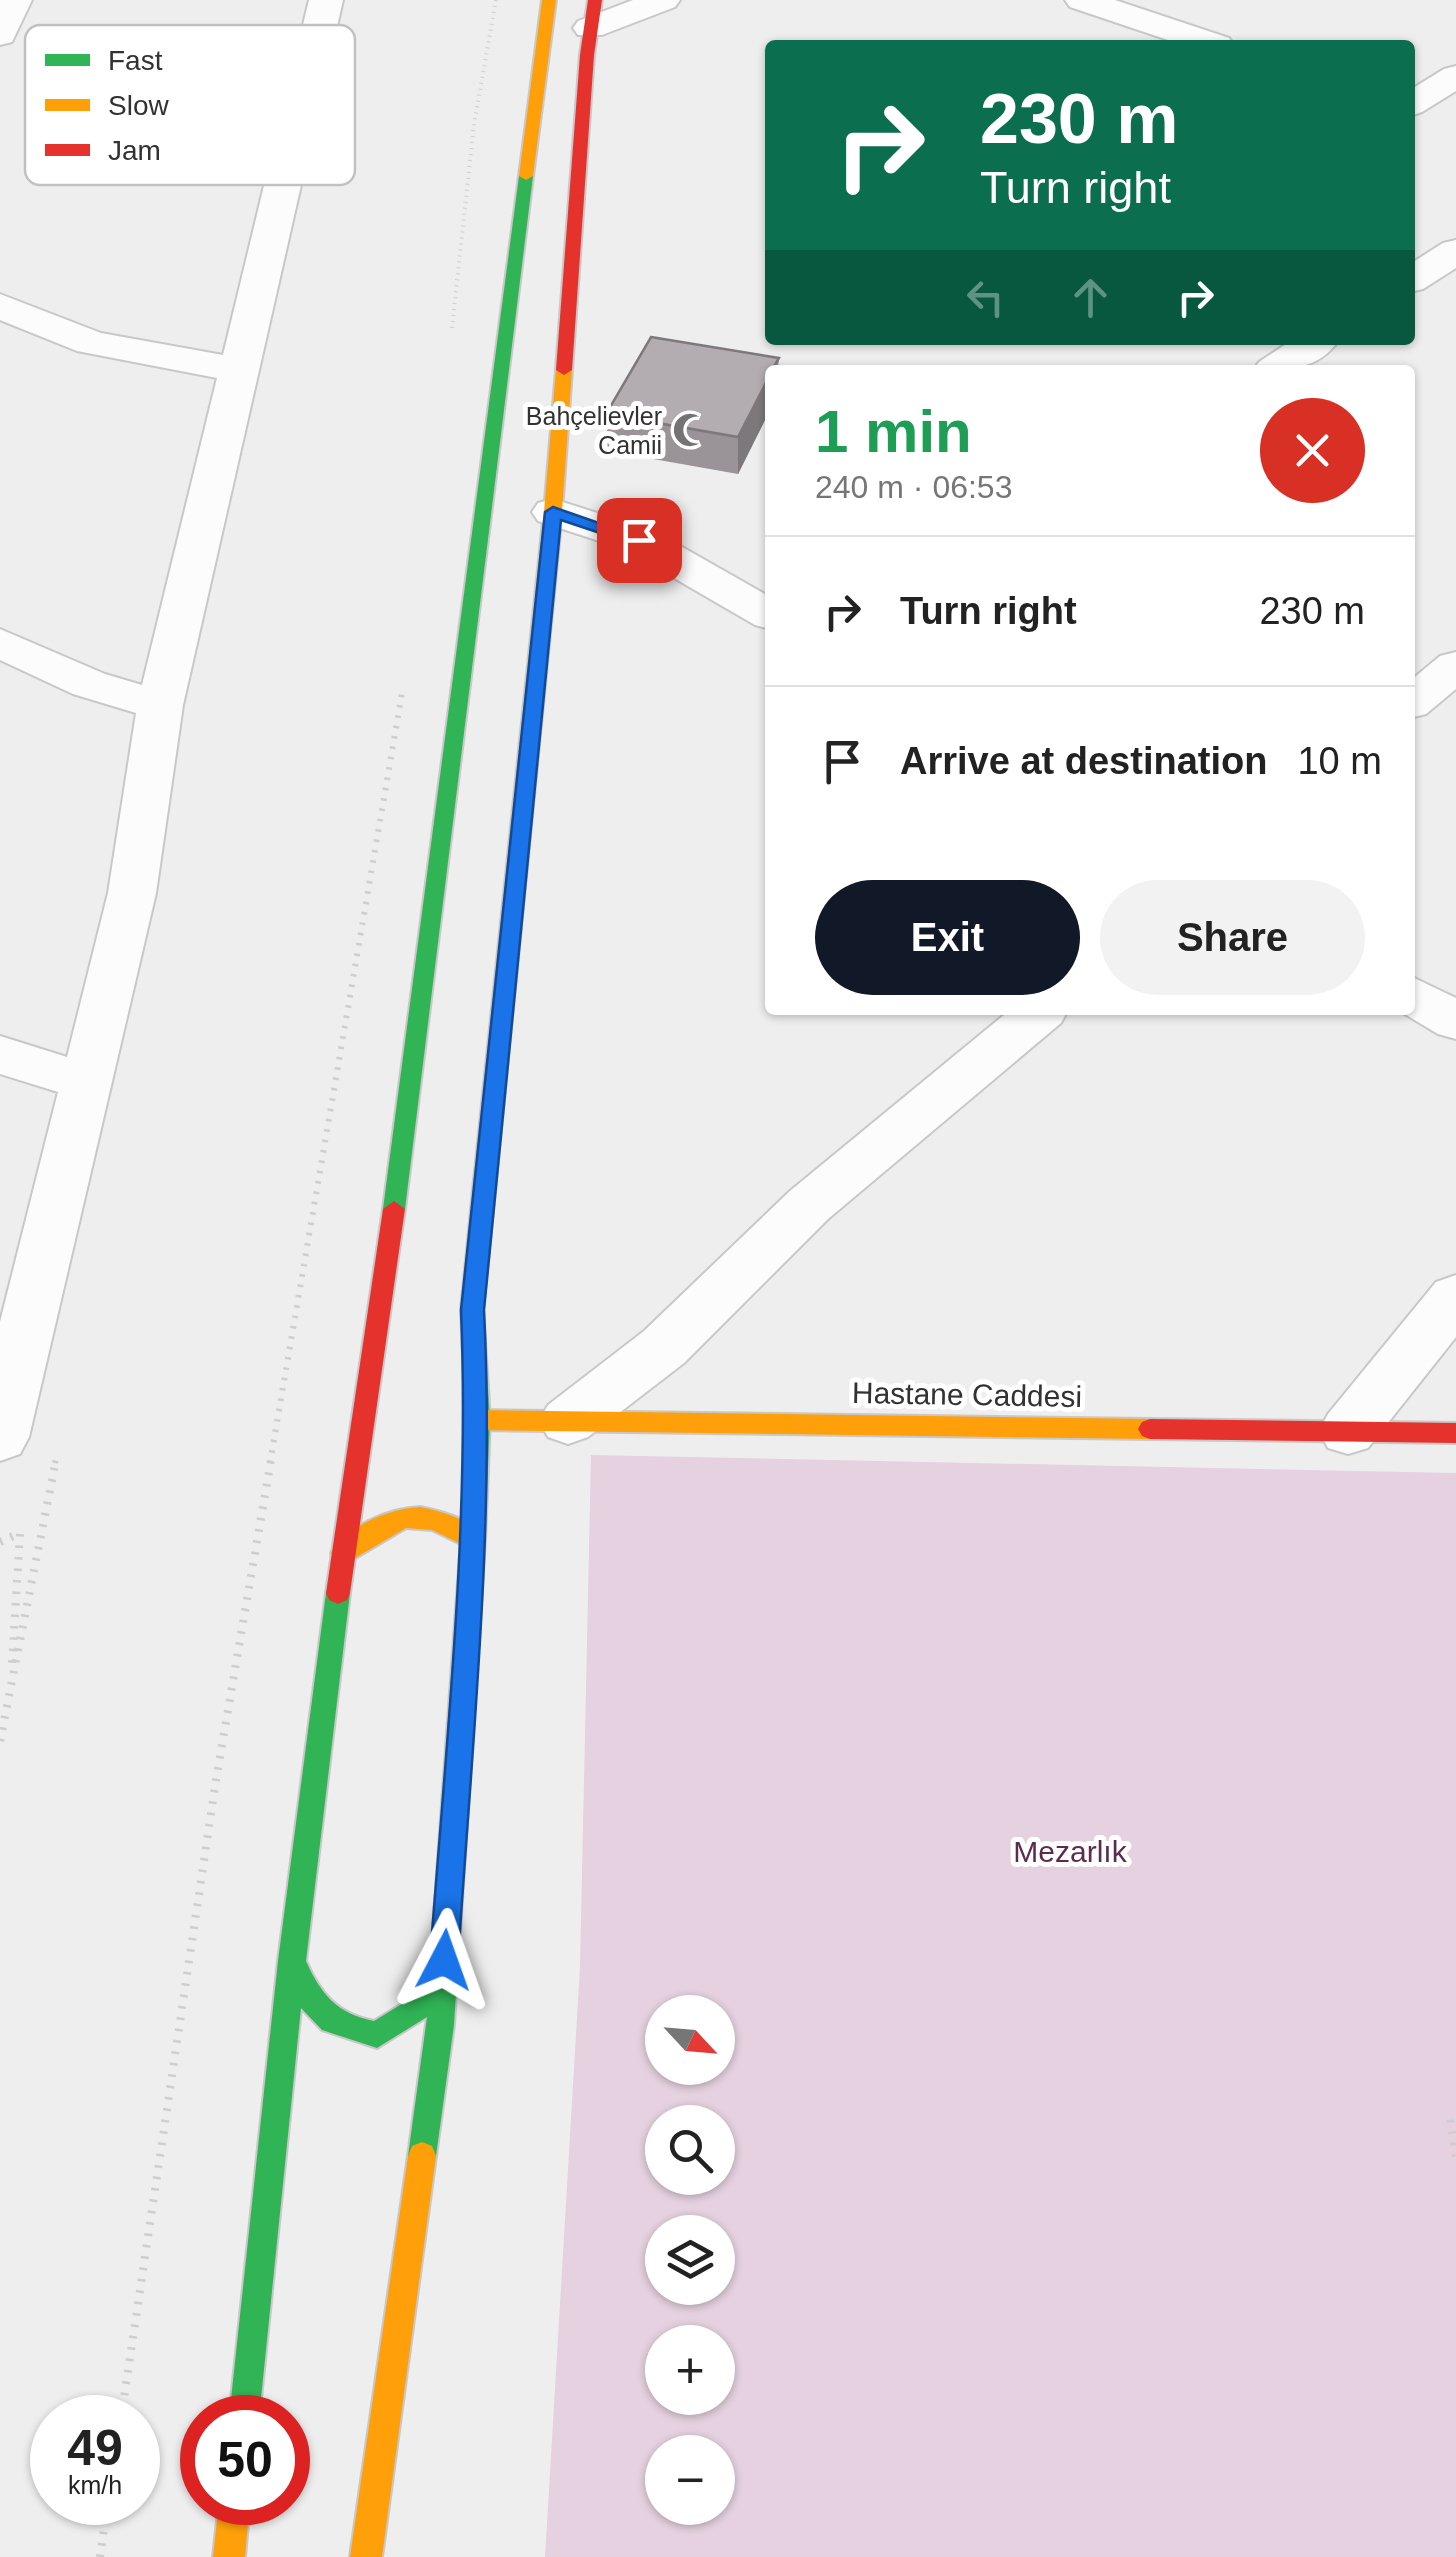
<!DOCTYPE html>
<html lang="en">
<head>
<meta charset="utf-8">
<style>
	:root { --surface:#fff; --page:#f2f2f2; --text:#222; --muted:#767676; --line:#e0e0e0; --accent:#111827 }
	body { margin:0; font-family:Helvetica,sans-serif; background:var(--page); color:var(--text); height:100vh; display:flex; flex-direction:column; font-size:38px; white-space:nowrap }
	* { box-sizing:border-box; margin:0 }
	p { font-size:32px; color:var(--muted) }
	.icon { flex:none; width:55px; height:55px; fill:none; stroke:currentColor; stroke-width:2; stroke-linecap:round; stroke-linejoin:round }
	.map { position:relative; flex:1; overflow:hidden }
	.details { position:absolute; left:765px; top:365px; width:650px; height:650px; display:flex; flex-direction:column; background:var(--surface); border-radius:10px; box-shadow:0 2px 8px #0004 }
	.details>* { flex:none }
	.banner { position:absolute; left:765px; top:40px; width:650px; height:305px; border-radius:10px; box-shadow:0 2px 8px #0004; background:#0b6e4f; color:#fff; overflow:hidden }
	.needle { width:65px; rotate:116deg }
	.fabs { position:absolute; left:645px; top:1995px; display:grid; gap:20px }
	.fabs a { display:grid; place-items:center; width:90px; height:90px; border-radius:50%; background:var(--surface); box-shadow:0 2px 8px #0004; font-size:50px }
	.speed { position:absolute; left:30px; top:2395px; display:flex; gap:20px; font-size:50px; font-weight:700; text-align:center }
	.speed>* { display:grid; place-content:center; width:130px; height:130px; border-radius:50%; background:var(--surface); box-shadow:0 2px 8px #0004; line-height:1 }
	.speed small { font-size:25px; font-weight:400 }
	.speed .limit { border:15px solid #d22; background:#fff; color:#111 }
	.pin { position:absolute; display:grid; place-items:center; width:85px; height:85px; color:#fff; margin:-42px; border-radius:20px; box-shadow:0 5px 15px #0006 }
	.me { position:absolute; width:110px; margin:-55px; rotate:4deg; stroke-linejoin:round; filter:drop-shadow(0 0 8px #0008) }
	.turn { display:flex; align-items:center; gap:35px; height:210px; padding:0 50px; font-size:45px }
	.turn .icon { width:130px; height:130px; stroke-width:2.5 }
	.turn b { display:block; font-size:70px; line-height:85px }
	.lanes { display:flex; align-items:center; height:95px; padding:0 50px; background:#0003; justify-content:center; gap:50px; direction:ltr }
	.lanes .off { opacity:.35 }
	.round { display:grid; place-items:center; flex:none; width:105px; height:105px; border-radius:52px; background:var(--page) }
	.summary { display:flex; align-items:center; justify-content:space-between; height:170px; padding:0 50px }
	h1 { font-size:60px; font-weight:700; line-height:75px; color:#1e9e55 }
	.action { display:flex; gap:20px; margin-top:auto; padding:20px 50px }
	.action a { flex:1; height:115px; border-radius:60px; background:var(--accent); color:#fff; font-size:40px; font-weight:700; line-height:115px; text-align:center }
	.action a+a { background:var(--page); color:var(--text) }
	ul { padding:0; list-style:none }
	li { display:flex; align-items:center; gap:30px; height:150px; padding:0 50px; border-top:2px solid var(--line) }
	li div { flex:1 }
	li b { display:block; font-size:38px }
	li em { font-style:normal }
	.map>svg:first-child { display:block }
</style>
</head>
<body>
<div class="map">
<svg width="1456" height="2557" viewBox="0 0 1456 2557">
	<rect width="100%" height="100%" fill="#efeeef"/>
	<path fill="#e5d1df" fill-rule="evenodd" d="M591 1455 1456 1473V2557H545L580 1967ZM718 2012V2068H662V2012ZM718 2122V2178H662V2122ZM662 2232H718V2288H662ZM662 2342H718V2398H662ZM718 2452V2508H662V2452Z"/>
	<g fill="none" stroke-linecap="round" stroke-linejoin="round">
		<g stroke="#c9c8c8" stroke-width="4">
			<path id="street" d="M0 0H32L12 42 0 45Z
				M309 0H343L183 705 156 893 29 1437 20 1454 0 1461V1322L58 1092 0 1074V1036L67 1057 108 893 136 713 73 694 0 660V629L105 674 142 685 217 378 77 351 0 320V294L101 333 223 355Z
				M633 0H680L675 7 602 35H578L573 28 578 21Z
				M1065 0H1115L1229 38 1234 45H1183L1070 7Z
				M1456 66V91L1422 112 1410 116V90L1444 69Z
				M1456 240V268L1423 289 1410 292V264L1443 243Z
				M1292 340H1339C1318 371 1286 370 1253 370L1259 362Z
				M553 499 654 531 770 597V629L755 625 624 549 538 521 532 512 538 503Z
				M1456 652V689L1426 714 1410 718V681L1440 656Z
				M1410 976 1456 998V1039L1438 1034 1398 1010H1410Z
				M1010 1010H1068L1061 1023 828 1219 684 1363 588 1437 568 1444 548 1437 539 1421 548 1405 644 1331 790 1191Z
				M1456 1275V1337L1368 1448 1348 1454 1328 1448 1319 1431 1328 1414 1436 1282Z"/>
		</g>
		<g stroke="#c9c8c8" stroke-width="4">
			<path id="fast" d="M526 172 533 176 405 1209 394 1217 383 1209 519 176Z
				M484 1182 495 1190 483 1310 490 1420 485 1540 454 2025 436 2156 432 2166 422 2170 412 2166 408 2156 427 2017 377 2048 322 2030 301 2008 259 2418H229L278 1961 326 1593 329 1586 338 1582 347 1586 350 1593 306 1961C321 1995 338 2014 374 2021L405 2002 431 1957 461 1540 466 1420 461 1310 473 1190Z"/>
		</g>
		<g stroke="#c9c8c8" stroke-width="4">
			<path id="slow" d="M542 0H556L533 176 526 180 519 176Z
				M564 365 572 370 562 512 495 1190 484 1198 473 1190 544 512 556 370Z
				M478 1410 1150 1419 1158 1422 1162 1429 1158 1436 1150 1439 478 1430 470 1427 466 1420 470 1413Z
				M420 1507C441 1511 475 1520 485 1540L482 1547 473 1550 432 1530 406 1528 352 1560 343 1563 334 1560 331 1553C345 1526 391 1508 420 1507Z
				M422 2142 432 2146 436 2156 382 2557H350L408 2156 412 2146Z
				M219 2502H250L245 2557H213Z"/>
		</g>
		<g stroke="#c9c8c8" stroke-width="4">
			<path id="jam" d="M588 0H602L594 55 572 370 564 375 556 370 580 55Z
				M394 1201 405 1209 350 1593 347 1600 338 1604 329 1600 326 1593 383 1209Z
				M1150 1419 1456 1423V1443L1150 1439 1142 1436 1138 1429 1142 1422Z"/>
		</g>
		<path stroke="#cecece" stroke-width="4" stroke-dasharray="1 5" stroke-linecap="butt" d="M452 328 474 124 496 0"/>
		<path stroke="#cecece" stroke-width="6" stroke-dasharray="2.5 8" stroke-linecap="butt" d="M55 1463 57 1455
			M270 1463 403 687"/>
		<path stroke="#cecece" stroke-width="8" stroke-dasharray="2.5 9" stroke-linecap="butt" d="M0 1542 20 1533 12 1663
			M0 1741 56 1460
			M1450 2120 1456 2158
			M121 2418 216 1780 271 1460
			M100 2557 108 2502"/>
		<use href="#street" fill="#fdfcfd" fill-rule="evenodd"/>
		<use href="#fast" fill="#30b455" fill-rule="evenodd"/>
		<use href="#slow" fill="#ff9f0a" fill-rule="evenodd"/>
		<use href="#jam" fill="#e5322d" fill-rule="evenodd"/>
	</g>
	<path fill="#9a9498" d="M779 358 778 370H770V410L738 474 608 451 606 414Z"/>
	<path fill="#7d787c" d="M770 375V410L738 474V437Z"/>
	<path fill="#b3acb1" stroke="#7d787c" stroke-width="2.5" d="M651 337 779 358 772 370H770V375L738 437 606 414Z"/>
	<path fill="#1a73e8" stroke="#114b97" stroke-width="2.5" d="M553 507 648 540 639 546 561 520 484 1310C495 1527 472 1744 458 1960L454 1970 444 1973 434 1970 430 1960C446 1744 470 1527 461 1310L545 512Z"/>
	<defs>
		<g id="mosque-bare" transform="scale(2.7)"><path d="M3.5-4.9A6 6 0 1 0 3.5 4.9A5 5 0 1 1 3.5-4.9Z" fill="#757374" stroke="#fff" stroke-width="2.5" paint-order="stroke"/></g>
	</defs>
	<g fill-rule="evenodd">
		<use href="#mosque-bare" x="690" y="430"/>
	</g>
	<g text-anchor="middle" stroke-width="10" stroke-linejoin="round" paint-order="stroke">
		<g font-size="25" fill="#333132" stroke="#fff" text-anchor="end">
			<text x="662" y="425">Bahçelievler<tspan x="662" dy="29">Camii</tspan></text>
		</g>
		<g font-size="30" fill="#333132" stroke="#fff">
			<text transform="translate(967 1395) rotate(1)" y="10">Hastane Caddesi</text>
		</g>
		<g font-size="30" fill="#5b2c50" stroke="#fff">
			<text x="1070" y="1862">Mezarlık</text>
		</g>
	</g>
	<rect x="25" y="25" width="330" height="160" rx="15" fill="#fff" stroke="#c2c1c2" stroke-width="2.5"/>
	<rect x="45" y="54" width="45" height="12" fill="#30b455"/>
	<rect x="45" y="99" width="45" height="12" fill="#ff9f0a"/>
	<rect x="45" y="144" width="45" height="12" fill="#e5322d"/>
	<g font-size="28" fill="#333132">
		<text x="108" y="70">Fast</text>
		<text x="108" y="115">Slow</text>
		<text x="108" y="160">Jam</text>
	</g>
</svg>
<div class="fabs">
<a><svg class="needle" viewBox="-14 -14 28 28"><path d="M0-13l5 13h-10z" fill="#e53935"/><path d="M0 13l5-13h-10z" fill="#767676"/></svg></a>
<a><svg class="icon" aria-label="search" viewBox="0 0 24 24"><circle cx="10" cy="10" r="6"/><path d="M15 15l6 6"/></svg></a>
<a><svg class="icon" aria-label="layers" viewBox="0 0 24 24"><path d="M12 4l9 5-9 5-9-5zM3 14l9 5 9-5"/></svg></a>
<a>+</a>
<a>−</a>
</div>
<div class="speed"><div>49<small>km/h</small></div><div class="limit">50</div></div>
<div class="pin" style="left:639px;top:540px;background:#d93025"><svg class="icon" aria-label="arrive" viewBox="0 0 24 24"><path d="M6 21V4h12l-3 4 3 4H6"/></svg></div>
<svg class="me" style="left:444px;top:1960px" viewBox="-20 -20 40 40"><path d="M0-17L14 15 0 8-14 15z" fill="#1a73e8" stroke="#fff" stroke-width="4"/></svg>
<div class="banner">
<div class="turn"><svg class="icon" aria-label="right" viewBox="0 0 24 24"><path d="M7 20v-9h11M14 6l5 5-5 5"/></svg><div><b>230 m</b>Turn right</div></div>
<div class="lanes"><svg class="icon off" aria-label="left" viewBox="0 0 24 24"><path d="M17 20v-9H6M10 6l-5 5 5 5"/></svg><svg class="icon off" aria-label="ahead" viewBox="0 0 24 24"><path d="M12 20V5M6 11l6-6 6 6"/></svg><svg class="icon" aria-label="right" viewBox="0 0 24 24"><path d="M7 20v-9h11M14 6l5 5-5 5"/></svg></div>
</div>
<section class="details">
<div class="summary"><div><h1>1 min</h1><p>240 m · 06:53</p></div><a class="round" style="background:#d93025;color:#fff"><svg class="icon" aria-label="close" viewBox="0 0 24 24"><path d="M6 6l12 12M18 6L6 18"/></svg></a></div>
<ul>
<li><svg class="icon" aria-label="right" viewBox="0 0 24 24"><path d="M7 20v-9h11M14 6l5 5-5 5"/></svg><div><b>Turn right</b></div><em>230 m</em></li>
<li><svg class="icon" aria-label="arrive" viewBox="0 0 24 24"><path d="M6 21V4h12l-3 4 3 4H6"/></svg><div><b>Arrive at destination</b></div><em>10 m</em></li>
</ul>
<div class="action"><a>Exit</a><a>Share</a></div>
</section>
</div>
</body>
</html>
